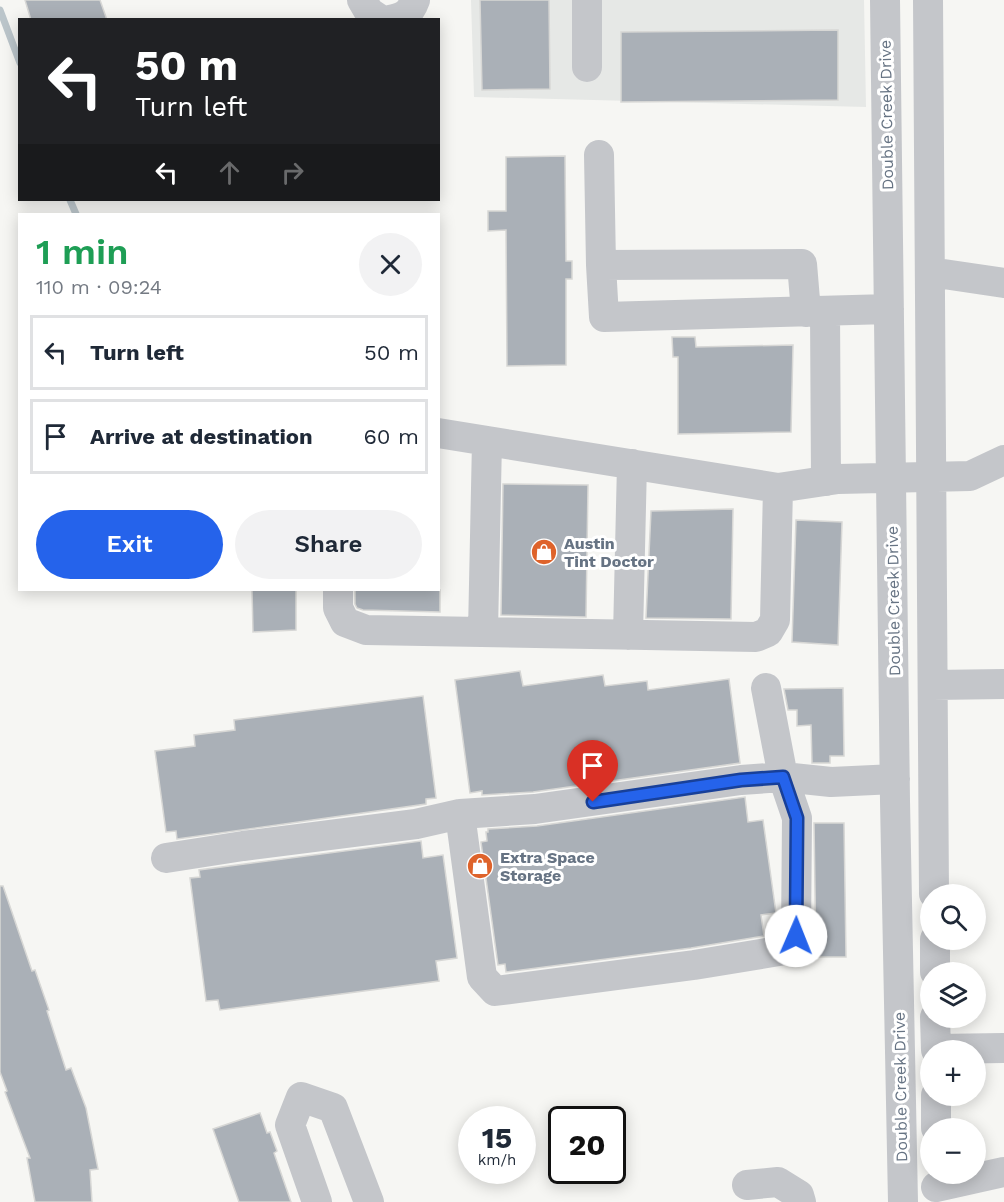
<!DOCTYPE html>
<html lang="en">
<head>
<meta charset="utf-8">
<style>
	:root { --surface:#fff; --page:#f2f2f3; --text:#1f2937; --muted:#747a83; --line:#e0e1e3; --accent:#2563eb }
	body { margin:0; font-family:"Work Sans",sans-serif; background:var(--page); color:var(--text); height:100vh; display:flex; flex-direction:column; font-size:22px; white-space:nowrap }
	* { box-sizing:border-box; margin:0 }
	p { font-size:20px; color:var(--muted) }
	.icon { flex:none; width:33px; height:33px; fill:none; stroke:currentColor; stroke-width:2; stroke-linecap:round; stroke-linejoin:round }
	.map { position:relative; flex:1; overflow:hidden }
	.sheet { position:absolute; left:18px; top:213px; width:422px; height:378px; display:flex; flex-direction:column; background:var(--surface); border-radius:0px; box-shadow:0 3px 15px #0003 }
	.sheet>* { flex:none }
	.top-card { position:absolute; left:18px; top:18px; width:422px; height:183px; border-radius:0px; box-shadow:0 3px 15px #0003; background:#202124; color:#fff; overflow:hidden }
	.fabs { position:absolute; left:920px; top:884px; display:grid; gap:12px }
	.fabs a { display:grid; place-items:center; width:66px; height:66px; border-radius:50%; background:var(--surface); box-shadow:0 3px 15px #0003; font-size:30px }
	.speed { position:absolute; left:458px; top:1106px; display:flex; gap:12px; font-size:30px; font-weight:700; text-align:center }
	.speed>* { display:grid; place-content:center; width:78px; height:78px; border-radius:50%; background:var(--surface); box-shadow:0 3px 15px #0003; line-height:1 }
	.speed small { font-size:15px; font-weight:400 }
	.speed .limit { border:3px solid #111; border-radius:9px; background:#fff; color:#111 }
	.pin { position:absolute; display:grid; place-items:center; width:51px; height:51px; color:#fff; margin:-62px -26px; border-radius:50% 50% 50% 0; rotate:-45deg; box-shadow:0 0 6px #0007 }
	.pin .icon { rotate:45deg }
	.me { position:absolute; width:66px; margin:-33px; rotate:1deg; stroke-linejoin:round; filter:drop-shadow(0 0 4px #0008) }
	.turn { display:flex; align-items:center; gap:21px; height:126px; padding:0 18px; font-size:27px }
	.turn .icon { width:78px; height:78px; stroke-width:2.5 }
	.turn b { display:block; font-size:42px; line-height:51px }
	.lanes { display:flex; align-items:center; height:57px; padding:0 18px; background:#0003; justify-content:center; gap:30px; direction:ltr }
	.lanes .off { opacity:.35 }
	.round { display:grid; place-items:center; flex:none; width:63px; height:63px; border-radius:32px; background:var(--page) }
	.headline { display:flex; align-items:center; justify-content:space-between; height:102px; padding:0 18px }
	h1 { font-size:36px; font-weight:600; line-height:45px; color:#1e9e55 }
	.button { display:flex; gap:12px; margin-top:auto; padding:12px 18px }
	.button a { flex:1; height:69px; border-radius:36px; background:var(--accent); color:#fff; font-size:24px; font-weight:600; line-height:69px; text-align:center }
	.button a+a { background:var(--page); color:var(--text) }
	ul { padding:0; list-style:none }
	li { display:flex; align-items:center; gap:18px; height:75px; margin:0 12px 9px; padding:0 6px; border:3px solid var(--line); border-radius:0px }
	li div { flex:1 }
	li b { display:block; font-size:22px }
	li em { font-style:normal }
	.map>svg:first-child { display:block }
</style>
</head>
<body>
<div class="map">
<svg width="1004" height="1202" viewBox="0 0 1004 1202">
	<rect width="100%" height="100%" fill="#f6f6f3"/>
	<path fill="#e6e8e6" d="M471 0H864L866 107 474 97Z"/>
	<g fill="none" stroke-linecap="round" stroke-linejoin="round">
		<path stroke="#bbc5ca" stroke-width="7" d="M0 10 20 63
			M70 200 76 214"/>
	</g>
	<path fill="#aab0b7" stroke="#d7d7d5" stroke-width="1.5" d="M25 0H100L107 20H31Z
		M480 0H549L550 89 482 90Z
		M838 30V100L621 102V32Z
		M565 156 566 261H572V279H566V365L507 366 506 230 488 231V211H506V157Z
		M672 337H695L696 347 793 345 791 432 678 434V357H673Z
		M503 484 588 485 586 617 501 615Z
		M733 509 731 619 646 618 651 511Z
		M796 520 842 522 838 645 792 642Z
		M252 590H296V630L253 632Z
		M355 590H440V612L363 610 357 608 355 604Z
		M520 671 523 686 603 675 605 686 647 681 648 690 729 679 740 763 533 792 482 795V791L470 793 455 680Z
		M843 688 844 756H830V763H812L811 725 797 726V710H788L784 689Z
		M423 696 436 798 426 799V804L177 839 176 831 166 832 155 751 195 746 194 735 235 730 234 720Z
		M745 797 748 822 763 820 776 913 761 915 764 936 691 948 506 972 505 964 498 965 481 842 487 841 486 832H488V829L537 826Z
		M814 823H844L846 957H816Z
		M421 841 423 858 443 855 457 958 436 961 439 981 220 1010 218 1000 206 1001 190 878 200 877 199 870Z
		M0 886H3L32 971 35 970 49 1010 47 1011 66 1070 71 1068 86 1108 98 1169 90 1170 92 1202H35L27 1158H30L5 1092 7 1091 0 1072Z
		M260 1113 267 1133 270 1132 277 1151 274 1153 291 1202H239L213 1129Z"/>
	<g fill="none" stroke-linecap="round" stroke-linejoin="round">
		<path stroke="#c4c6ca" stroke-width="30" d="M362 0 369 12 381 20
			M885 0 895 801 903 1202
			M928 0 934 894
			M389 20C403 18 410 14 415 0
			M587 67V0
			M599 155 601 265
			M930 272 1004 283
			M825 311 826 481
			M806 312 802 264 601 265 604 317 889 309
			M438 433 778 488 838 479 970 476 1004 460
			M338 590V608L345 622 366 630 756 637 768 632 775 620 778 488
			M483 632 487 441
			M628 635 632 464
			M933 685 1004 684
			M766 688 783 777 831 782 895 779
			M166 858 243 846 416 824 460 814 482 977 495 991 694 965 791 949 796 936 797 818 783 777 741 780 535 809 460 814
			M935 939V972
			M935 1017 936 1050
			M936 1049 1004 1048
			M936 1095V1128
			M747 1185 778 1182 799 1195 801 1202
			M936 1187 1004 1172
			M317 1202 290 1125 301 1097 333 1108 369 1202"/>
	</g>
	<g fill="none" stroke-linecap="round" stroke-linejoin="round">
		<g stroke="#184099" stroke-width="15">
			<path id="route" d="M593 802 741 780 783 777 797 818 796 936"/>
		</g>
		<use href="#route" stroke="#2563eb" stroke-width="10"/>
	</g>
	<defs>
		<g id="shop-disc" transform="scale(1.35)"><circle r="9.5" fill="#de632b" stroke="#fff"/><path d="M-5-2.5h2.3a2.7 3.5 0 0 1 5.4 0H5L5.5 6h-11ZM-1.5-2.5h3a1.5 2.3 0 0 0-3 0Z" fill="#fff"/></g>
	</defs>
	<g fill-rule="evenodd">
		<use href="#shop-disc" x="544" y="552"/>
		<use href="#shop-disc" x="480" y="866"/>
	</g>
	<g text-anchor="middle" stroke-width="6" stroke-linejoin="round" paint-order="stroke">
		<g font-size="16" fill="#667383" stroke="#fff">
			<text transform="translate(886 115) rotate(-91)" y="6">Double Creek Drive</text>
			<text transform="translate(893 601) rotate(-91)" y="6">Double Creek Drive</text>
			<text transform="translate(900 1087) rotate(-91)" y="6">Double Creek Drive</text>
		</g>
		<g font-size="16" font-weight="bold" fill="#667383" stroke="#fff" text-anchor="start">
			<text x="564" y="549">Austin<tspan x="564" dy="18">Tint Doctor</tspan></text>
			<text x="500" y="863">Extra Space<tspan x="500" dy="18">Storage</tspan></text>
		</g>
	</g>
</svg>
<div class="fabs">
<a><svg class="icon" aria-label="search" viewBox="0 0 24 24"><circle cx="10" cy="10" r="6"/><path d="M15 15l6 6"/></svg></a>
<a><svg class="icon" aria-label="layers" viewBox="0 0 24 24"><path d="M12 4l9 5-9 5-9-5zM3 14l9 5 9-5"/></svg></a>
<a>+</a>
<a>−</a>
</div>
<div class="speed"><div>15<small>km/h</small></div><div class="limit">20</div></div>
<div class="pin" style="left:593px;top:802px;background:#d93025"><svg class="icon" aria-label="arrive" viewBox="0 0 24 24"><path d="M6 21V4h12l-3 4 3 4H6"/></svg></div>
<svg class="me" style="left:796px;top:936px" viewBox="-20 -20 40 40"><circle r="19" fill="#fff"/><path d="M0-13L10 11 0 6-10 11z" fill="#2563eb"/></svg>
<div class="top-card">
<div class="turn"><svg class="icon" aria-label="left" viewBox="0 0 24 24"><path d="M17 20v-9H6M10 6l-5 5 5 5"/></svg><div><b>50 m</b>Turn left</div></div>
<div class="lanes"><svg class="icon" aria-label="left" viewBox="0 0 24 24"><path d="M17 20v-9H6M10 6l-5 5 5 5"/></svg><svg class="icon off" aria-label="ahead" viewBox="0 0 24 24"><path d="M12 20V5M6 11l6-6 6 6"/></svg><svg class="icon off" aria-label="right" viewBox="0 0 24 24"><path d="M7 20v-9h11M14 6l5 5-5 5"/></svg></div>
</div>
<section class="sheet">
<div class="headline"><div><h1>1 min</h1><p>110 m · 09:24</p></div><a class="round"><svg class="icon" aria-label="close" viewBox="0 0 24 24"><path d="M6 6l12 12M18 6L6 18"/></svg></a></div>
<ul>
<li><svg class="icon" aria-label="left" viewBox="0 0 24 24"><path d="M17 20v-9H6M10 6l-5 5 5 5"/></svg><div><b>Turn left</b></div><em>50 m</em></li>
<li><svg class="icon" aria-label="arrive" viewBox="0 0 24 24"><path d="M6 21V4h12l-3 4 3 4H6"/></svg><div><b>Arrive at destination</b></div><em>60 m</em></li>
</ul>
<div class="button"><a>Exit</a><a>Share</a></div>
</section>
</div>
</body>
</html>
